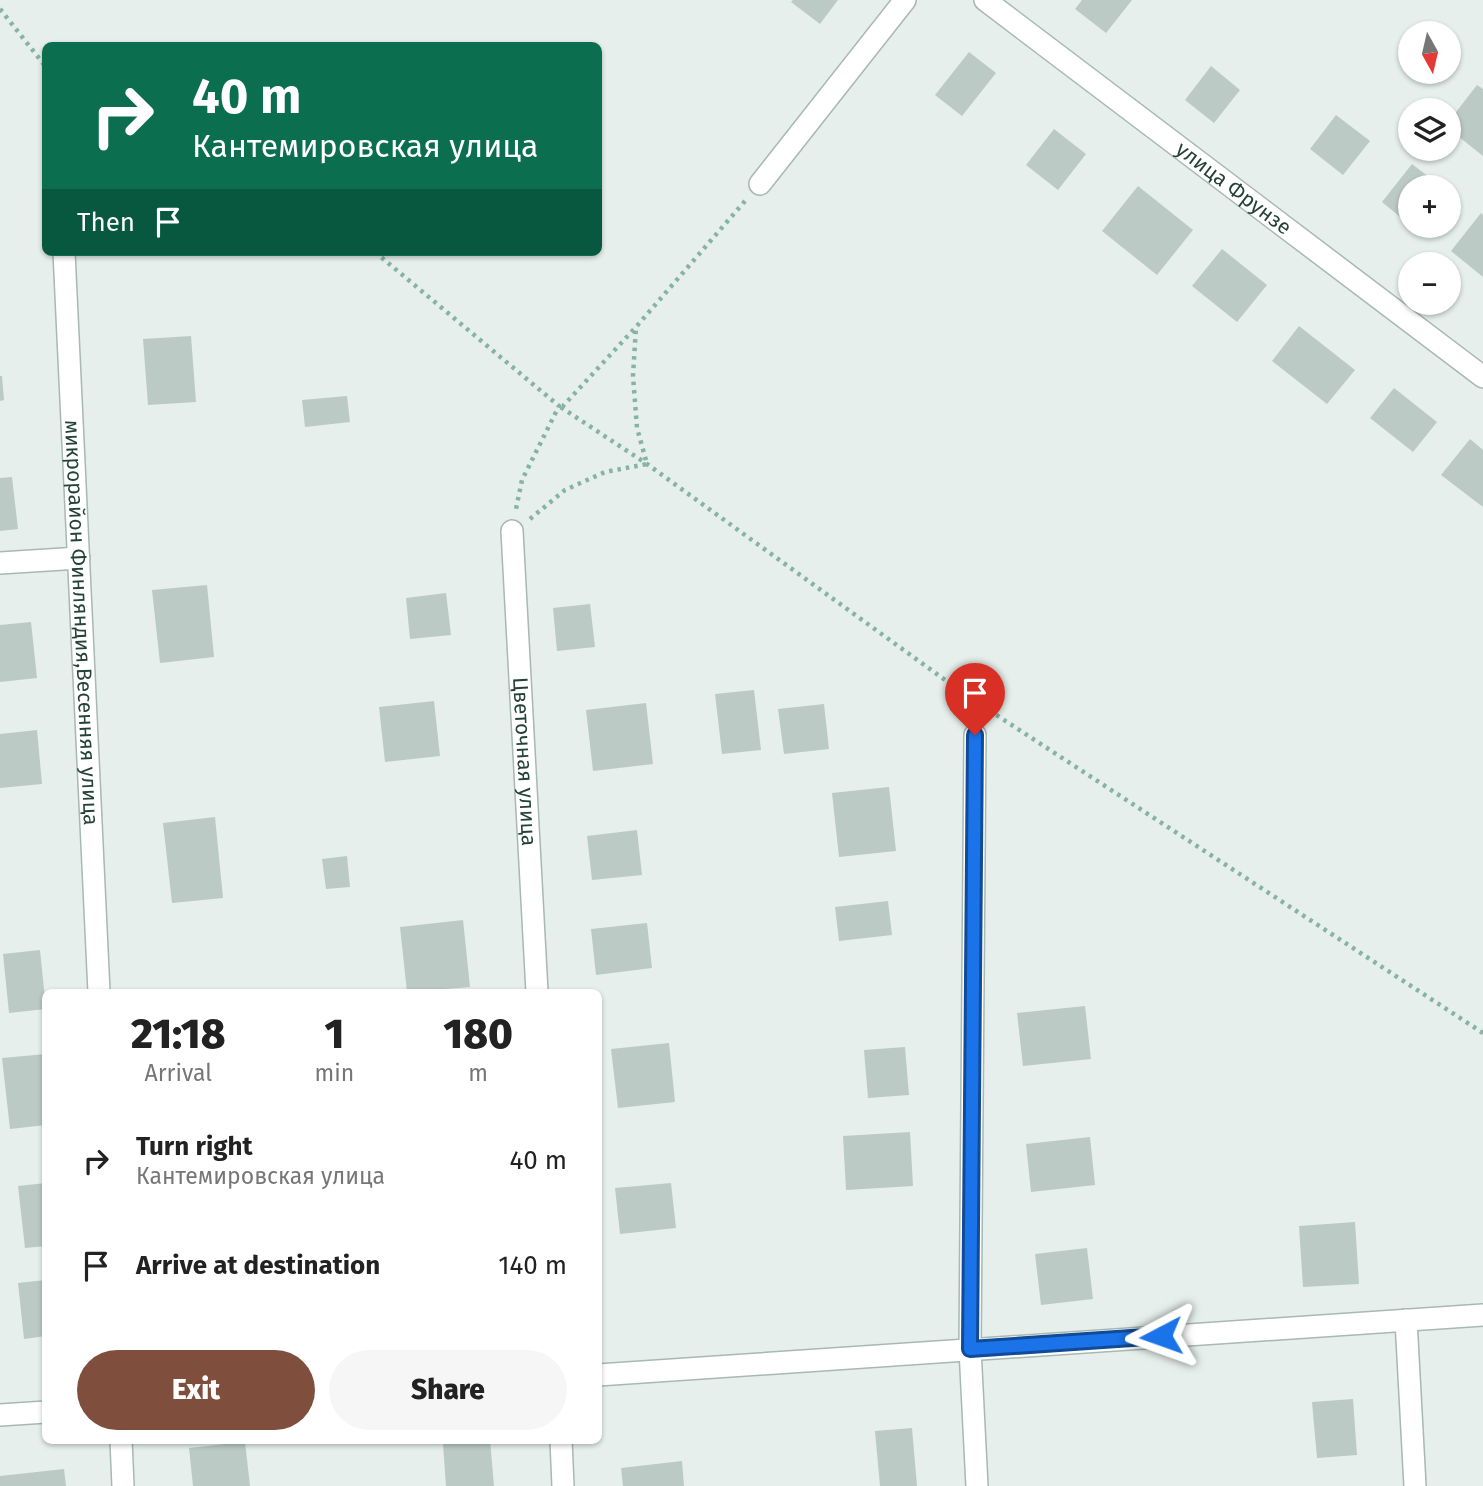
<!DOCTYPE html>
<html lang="en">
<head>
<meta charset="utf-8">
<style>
	:root { --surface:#fff; --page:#f6f6f6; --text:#222; --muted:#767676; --accent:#804e3d }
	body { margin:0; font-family:"Fira Sans",sans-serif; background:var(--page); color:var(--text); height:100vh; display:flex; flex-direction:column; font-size:26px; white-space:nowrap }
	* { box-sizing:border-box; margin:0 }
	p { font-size:23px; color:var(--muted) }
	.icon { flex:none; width:38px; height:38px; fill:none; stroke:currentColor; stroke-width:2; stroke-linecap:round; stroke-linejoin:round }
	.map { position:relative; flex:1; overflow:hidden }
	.drawer { position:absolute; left:42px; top:989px; width:560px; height:455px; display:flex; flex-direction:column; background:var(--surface); border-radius:10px; box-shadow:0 2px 5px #0004 }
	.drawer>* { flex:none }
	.top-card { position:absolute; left:42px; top:42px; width:560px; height:214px; border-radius:10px; box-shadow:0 2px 5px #0004; background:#0b6e4f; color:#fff; overflow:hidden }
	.needle { width:46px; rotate:172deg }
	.tools { position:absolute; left:1398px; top:21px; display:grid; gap:14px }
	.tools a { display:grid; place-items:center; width:63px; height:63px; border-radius:50%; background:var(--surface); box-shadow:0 2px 5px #0004; font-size:35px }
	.pin { position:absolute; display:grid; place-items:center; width:60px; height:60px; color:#fff; margin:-72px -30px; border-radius:50% 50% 50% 0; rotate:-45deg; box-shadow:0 0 7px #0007 }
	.pin .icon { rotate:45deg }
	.me { position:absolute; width:77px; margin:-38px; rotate:266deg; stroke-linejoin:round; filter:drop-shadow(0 0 5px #0008) }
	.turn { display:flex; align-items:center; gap:24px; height:147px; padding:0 35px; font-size:32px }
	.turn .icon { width:91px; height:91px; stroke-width:2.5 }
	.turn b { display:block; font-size:49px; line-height:60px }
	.then { display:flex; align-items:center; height:66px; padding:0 35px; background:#0003; gap:14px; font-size:26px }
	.eta { display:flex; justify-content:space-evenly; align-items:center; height:119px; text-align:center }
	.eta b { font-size:42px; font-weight:800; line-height:49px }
	.cta { display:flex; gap:14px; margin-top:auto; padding:14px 35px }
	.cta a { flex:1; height:80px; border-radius:42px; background:var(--accent); color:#fff; font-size:28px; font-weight:800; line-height:80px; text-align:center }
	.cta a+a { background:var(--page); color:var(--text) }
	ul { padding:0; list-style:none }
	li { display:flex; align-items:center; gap:21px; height:105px; padding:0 35px }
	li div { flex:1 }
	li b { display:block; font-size:26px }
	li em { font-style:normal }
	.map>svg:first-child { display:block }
</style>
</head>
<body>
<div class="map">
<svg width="1483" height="1486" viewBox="0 0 1483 1486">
	<rect width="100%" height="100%" fill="#e6efeb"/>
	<path fill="#bbcac4" d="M793 0H838L820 24 791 2Z
		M1082 0H1132L1106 33 1075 9Z
		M969 52 996 73 962 116 935 95Z
		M1211 66 1240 90 1214 123 1185 100Z
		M1477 85 1483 89V156L1449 129V121Z
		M1336 115 1370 141 1343 175 1310 149Z
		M1054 129 1086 154 1058 190 1026 165Z
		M1412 164 1442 187H1410V225L1382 202Z
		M1138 186 1193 230 1157 275 1102 231Z
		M1481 213 1483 215V277L1451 251Z
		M1222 249 1267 285 1237 322 1192 286Z
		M1299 326 1355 370 1327 404 1272 361Z
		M191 336 196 402 148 405 143 339Z
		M0 376H2L4 400 0 401Z
		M1394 388 1437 422 1413 452 1370 418Z
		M347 396 350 422 305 427 302 400Z
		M1470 439 1483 450V507L1441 475Z
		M12 477 18 529 0 531V478Z
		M207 585 214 657 160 663 152 590Z
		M446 593 451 635 410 639 406 598Z
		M590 604 595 647 557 651 553 608Z
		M31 622 37 678 0 682V625Z
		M754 690 761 750 722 754 715 694Z
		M434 701 440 756 385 762 379 707Z
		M646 703 653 764 593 771 586 710Z
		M824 704 829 749 784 754 778 709Z
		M37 730 42 784 0 788V734Z
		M889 787 896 851 839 857 832 793Z
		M215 817 223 898 172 903 163 823Z
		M637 830 642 875 592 880 587 836Z
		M347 856 350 887 326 889 322 859Z
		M888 901 892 935 839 941 835 907Z
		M463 920 470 987 407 992 400 927Z
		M647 923 652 968 596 975 591 929Z
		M40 950 46 1009 9 1013 3 954Z
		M1085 1006 1091 1059 1023 1066 1017 1013Z
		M669 1043 675 1102 618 1108 611 1049Z
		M905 1047 909 1095 868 1098 864 1050Z
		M46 1054V1125L10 1129 2 1058Z
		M910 1132 913 1186 846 1190 843 1136Z
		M1090 1137 1095 1185 1031 1192 1026 1144Z
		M46 1183V1246L25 1248 18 1186Z
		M671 1183 676 1228 620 1234 615 1188Z
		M1355 1222 1359 1284 1303 1287 1299 1226Z
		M1087 1248 1093 1299 1041 1305 1035 1254Z
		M46 1280V1336L24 1339 18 1283Z
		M1353 1399 1357 1455 1317 1458 1312 1402Z
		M912 1428 917 1486H880L875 1431Z
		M490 1440 494 1486H446L443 1444Z
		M245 1442 250 1486H193L189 1448Z
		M682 1461 684 1486H623L621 1468Z
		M64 1469 66 1486H0V1476Z"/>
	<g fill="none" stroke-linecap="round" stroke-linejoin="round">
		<g stroke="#a8b8b2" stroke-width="24">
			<g id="street">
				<path id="s1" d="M985 0 1483 377"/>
				<path d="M760 184 905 0"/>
				<path id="s2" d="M64 252 99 992"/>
				<path id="s3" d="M512 531 537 992"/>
				<path d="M0 563 79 558"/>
				<path d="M975 735 970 1349 977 1486"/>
				<path d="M1406 1320 1415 1486"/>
				<path d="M598 1375 1483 1315"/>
				<path d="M0 1415 46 1412"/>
				<path d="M121 1440 123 1486"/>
				<path d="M561 1440 563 1486"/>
			</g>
		</g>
		<path stroke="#86b3a5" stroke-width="4.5" stroke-dasharray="3.5 5" stroke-linecap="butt" d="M0 9 46 67
			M745 201 636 327 563 406H559L647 464 974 701V713
			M375 252 559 406 522 480 516 509
			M530 519 565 490 605 472 647 464 637 428 633 376 636 327
			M975 701 1483 1033"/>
		<use href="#street" stroke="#fff" stroke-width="21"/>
	</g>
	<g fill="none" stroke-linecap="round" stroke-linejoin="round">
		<g stroke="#114b97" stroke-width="18">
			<path id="route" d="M975 735 970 1349 1161 1336"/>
		</g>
		<use href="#route" stroke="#1a73e8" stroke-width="12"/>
	</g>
	<g text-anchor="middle" stroke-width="7" stroke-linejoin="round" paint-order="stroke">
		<g font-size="21" fill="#24423a" stroke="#f7fbf9">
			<text dy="7" stroke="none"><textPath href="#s1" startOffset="312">улица Фрунзе</textPath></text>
			<text dy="7" stroke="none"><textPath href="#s2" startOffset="371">микрорайон Финляндия,Весенняя улица</textPath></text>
			<text dy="7" stroke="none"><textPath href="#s3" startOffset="231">Цветочная улица</textPath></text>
		</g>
	</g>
</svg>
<div class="tools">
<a><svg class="needle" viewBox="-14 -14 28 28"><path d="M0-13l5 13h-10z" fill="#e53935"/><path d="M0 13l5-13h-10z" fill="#767676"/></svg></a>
<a><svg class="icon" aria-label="layers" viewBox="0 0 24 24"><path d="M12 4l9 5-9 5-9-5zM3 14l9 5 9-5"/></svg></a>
<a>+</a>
<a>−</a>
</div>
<div class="pin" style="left:975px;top:735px;background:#d93025"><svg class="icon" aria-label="arrive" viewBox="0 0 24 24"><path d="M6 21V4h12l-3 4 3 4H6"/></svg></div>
<svg class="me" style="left:1161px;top:1336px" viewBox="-20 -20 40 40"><path d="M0-17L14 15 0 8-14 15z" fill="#1a73e8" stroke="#fff" stroke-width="4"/></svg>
<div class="top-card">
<div class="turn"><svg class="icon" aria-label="right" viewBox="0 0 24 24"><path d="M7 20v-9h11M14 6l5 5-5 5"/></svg><div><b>40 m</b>Кантемировская улица</div></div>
<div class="then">Then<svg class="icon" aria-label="arrive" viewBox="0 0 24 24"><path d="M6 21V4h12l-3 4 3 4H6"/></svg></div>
</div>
<section class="drawer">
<div class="eta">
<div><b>21:18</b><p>Arrival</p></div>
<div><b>1</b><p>min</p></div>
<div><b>180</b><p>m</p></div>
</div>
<ul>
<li><svg class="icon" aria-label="right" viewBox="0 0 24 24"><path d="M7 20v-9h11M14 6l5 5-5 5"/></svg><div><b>Turn right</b><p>Кантемировская улица</p></div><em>40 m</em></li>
<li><svg class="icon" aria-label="arrive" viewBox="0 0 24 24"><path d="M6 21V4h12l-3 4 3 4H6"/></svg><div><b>Arrive at destination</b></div><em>140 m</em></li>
</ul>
<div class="cta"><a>Exit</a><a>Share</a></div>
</section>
</div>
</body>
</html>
